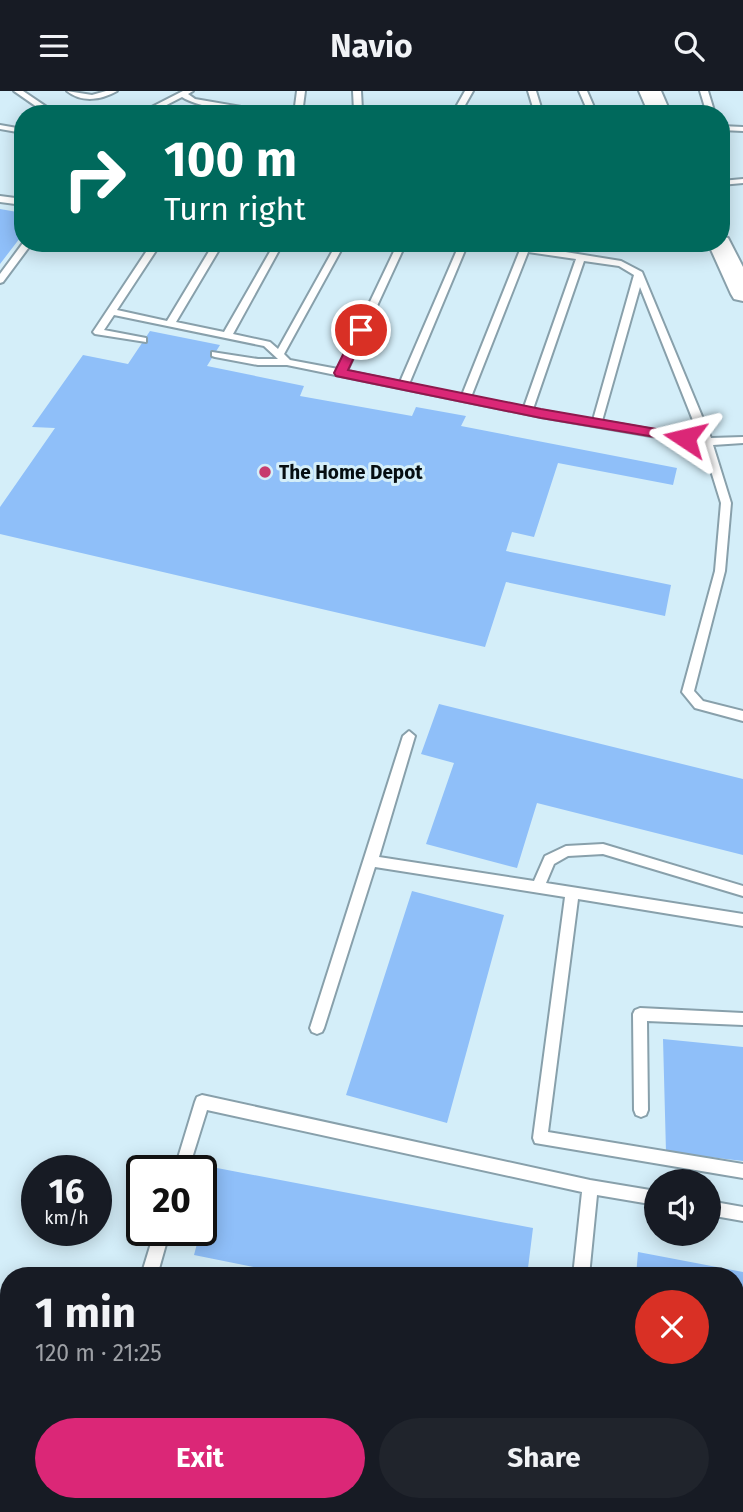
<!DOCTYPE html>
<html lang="en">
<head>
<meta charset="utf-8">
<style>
	:root { --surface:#171b24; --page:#20242c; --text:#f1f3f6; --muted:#9ea1a6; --accent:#db2777 }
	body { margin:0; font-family:"Fira Sans",sans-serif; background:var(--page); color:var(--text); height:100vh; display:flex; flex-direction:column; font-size:26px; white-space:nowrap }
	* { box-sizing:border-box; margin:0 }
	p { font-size:23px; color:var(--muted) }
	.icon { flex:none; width:38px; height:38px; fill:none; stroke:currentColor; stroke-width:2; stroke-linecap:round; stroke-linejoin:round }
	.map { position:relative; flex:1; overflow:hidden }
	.side { position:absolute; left:0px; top:1176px; width:744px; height:245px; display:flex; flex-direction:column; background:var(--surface); border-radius:28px 28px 0 0; box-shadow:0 4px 18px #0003 }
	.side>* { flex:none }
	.top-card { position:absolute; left:14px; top:14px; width:716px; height:147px; border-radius:28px; box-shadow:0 4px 18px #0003; background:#00695c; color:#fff; overflow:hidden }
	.tools { position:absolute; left:644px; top:1078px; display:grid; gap:14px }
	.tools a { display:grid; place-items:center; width:77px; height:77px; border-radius:50%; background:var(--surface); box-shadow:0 4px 18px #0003; font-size:35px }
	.speed { position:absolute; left:21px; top:1064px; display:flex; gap:14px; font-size:35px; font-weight:700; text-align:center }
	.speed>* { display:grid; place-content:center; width:91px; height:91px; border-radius:50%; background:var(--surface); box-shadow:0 4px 18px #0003; line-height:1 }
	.speed small { font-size:18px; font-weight:400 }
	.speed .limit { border:4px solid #111; border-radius:10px; background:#fff; color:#111 }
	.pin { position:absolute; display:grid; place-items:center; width:60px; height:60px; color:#fff; margin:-30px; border:4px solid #fff; border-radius:50%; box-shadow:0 2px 7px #0007 }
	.me { position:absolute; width:77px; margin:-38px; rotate:280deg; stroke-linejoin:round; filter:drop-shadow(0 0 5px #0008) }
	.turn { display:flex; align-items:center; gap:24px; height:147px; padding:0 35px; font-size:32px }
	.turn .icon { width:91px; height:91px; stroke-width:2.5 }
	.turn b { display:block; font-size:49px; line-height:60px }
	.round { display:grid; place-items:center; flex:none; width:74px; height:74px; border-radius:37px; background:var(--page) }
	.summary { display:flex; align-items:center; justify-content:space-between; height:119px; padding:0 35px }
	h1 { font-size:42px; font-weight:700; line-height:52px }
	.action { display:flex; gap:14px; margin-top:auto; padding:14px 35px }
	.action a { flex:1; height:80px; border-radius:42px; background:var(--accent); color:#fff; font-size:28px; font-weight:700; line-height:80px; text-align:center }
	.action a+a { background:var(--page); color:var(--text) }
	header { display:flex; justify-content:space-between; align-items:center; height:91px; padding:0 35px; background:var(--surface); font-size:32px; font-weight:700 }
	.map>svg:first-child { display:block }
</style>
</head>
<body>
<header><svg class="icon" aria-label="menu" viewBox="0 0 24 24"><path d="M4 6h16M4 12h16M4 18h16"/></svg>Navio<svg class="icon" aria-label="search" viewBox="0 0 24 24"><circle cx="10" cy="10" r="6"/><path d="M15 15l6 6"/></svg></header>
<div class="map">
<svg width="743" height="1421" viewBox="0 0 743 1421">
	<rect width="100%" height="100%" fill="#d4eef9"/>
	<path fill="#8fbff9" d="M0 118 23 122V143L0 173Z
		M150 240 220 254 207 275 304 295 300 305 412 325 416 316 466 325 461 335 677 377 673 394 558 372 534 446 512 441 506 460 671 494 665 525 506 491 485 556 0 443V416L55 337 32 336 83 264 128 273Z
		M439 613 743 688V764L537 712 517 777 426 753 454 672 421 663Z
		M412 800 504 824 447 1032 346 1004Z
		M663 948 743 956V1070L666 1061Z
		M217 1077 533 1137 527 1185H299L194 1164Z
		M638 1161 743 1181V1276L735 1274V1185H636Z
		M735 1364 743 1366V1421H464L430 1413 735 1412Z"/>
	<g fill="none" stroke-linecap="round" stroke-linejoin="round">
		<g stroke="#88a0ab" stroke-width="4">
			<path id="service" d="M14 0H23L57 23H47Z
				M67 0 92 4 106 0H117C101 9 82 12 67 0Z
				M183 0H193L188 3 195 8 282 23C257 23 202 19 182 6L149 23H138Z
				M297 0H305L302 23H294Z
				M353 0H361L362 19 368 23H357L354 20Z
				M465 0H473L460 23H452Z
				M528 0H536L543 23H535Z
				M579 0H587L597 23H589Z
				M700 0H708L715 23H707Z
				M0 34 23 38V42L0 38Z
				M721 35 743 36V40L721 39Z
				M743 88V92L721 94V90Z
				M0 105 23 108V114L0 111Z
				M23 152H32L3 191 0 192V183Z
				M152 152H161L117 219 167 230 214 152H223L176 231 224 241 275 152H283L233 243 270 251 278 258 337 152H345L284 263 290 269 338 278 398 152H406L347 280 400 291 460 152H468L409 293 462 304 520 159 488 152H510L621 170 642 181 711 347 743 346V352L713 354 731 412 725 480 694 600 703 610 743 620V630L695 617 682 601 715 480 721 412 703 354 541 326 287 274H258L215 266 212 265V261L258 268H278L264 255 114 224 104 239 146 247V251L95 243 93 241ZM528 161 576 168 524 316 471 306ZM584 170 619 175 634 184 593 329 533 318ZM640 196 700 347 602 330Z
				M409 640 415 645 379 766 534 790 545 765 566 755 603 753 743 795V805L603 763 568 765 554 773 546 792 743 823V835L578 808 548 1041 743 1073V1087L535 1052 533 1047 565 806 375 776 324 937 322 941 317 943 312 941 310 937 403 645Z
				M640 917 743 922V934L647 930 648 1019 646 1024 641 1026 636 1024 634 1019 633 923 635 919Z
				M202 1004 590 1089 656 1100V1114L597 1104 589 1185H573L582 1101 207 1019 188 1080H174L195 1011 197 1006Z
				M709 1110 743 1116V1130L709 1124Z
				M155 1139H170L157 1185H141Z
				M735 1306 743 1308V1324L735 1322Z
				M77 1412H93L90 1421H74Z"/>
		</g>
		<g stroke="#88a0ab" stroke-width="4">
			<path id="secondary" d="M639 0H661L671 23H649Z
				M721 145 728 147 743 176V210L734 208 731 203 708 152H721Z"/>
		</g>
		<use href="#service" fill="#fff" fill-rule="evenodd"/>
		<use href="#secondary" fill="#fff" fill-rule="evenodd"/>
	</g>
	<path fill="#db2777" stroke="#8e194d" stroke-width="2" d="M361 235 367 239 348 279 541 318 685 343 691 347 685 351 541 327 336 285 334 282 355 239Z"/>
	<circle fill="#c73b6e" stroke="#d4eef9" stroke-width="2.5" cx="265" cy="381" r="7"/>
	<g text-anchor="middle" stroke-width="6" stroke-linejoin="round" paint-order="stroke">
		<g font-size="19" font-weight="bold" fill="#060e12" stroke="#d4eef9" text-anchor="start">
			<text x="279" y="388">The Home Depot</text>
		</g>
	</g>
</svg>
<div class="tools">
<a><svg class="icon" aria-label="sound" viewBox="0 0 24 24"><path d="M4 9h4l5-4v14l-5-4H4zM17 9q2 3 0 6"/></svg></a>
</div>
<div class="speed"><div>16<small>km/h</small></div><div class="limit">20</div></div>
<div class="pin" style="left:361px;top:239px;background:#d93025"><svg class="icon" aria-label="arrive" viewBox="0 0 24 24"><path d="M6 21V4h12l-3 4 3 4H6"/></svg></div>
<svg class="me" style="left:685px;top:347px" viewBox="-20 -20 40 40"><path d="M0-17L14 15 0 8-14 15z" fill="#db2777" stroke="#fff" stroke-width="4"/></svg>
<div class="top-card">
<div class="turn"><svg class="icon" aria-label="right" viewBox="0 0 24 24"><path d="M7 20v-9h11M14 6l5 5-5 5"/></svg><div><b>100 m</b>Turn right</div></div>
</div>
<section class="side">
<div class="summary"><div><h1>1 min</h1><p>120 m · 21:25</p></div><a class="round" style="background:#d93025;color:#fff"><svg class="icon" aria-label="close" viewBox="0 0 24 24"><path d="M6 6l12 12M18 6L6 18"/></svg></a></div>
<div class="action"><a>Exit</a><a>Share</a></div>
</section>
</div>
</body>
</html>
